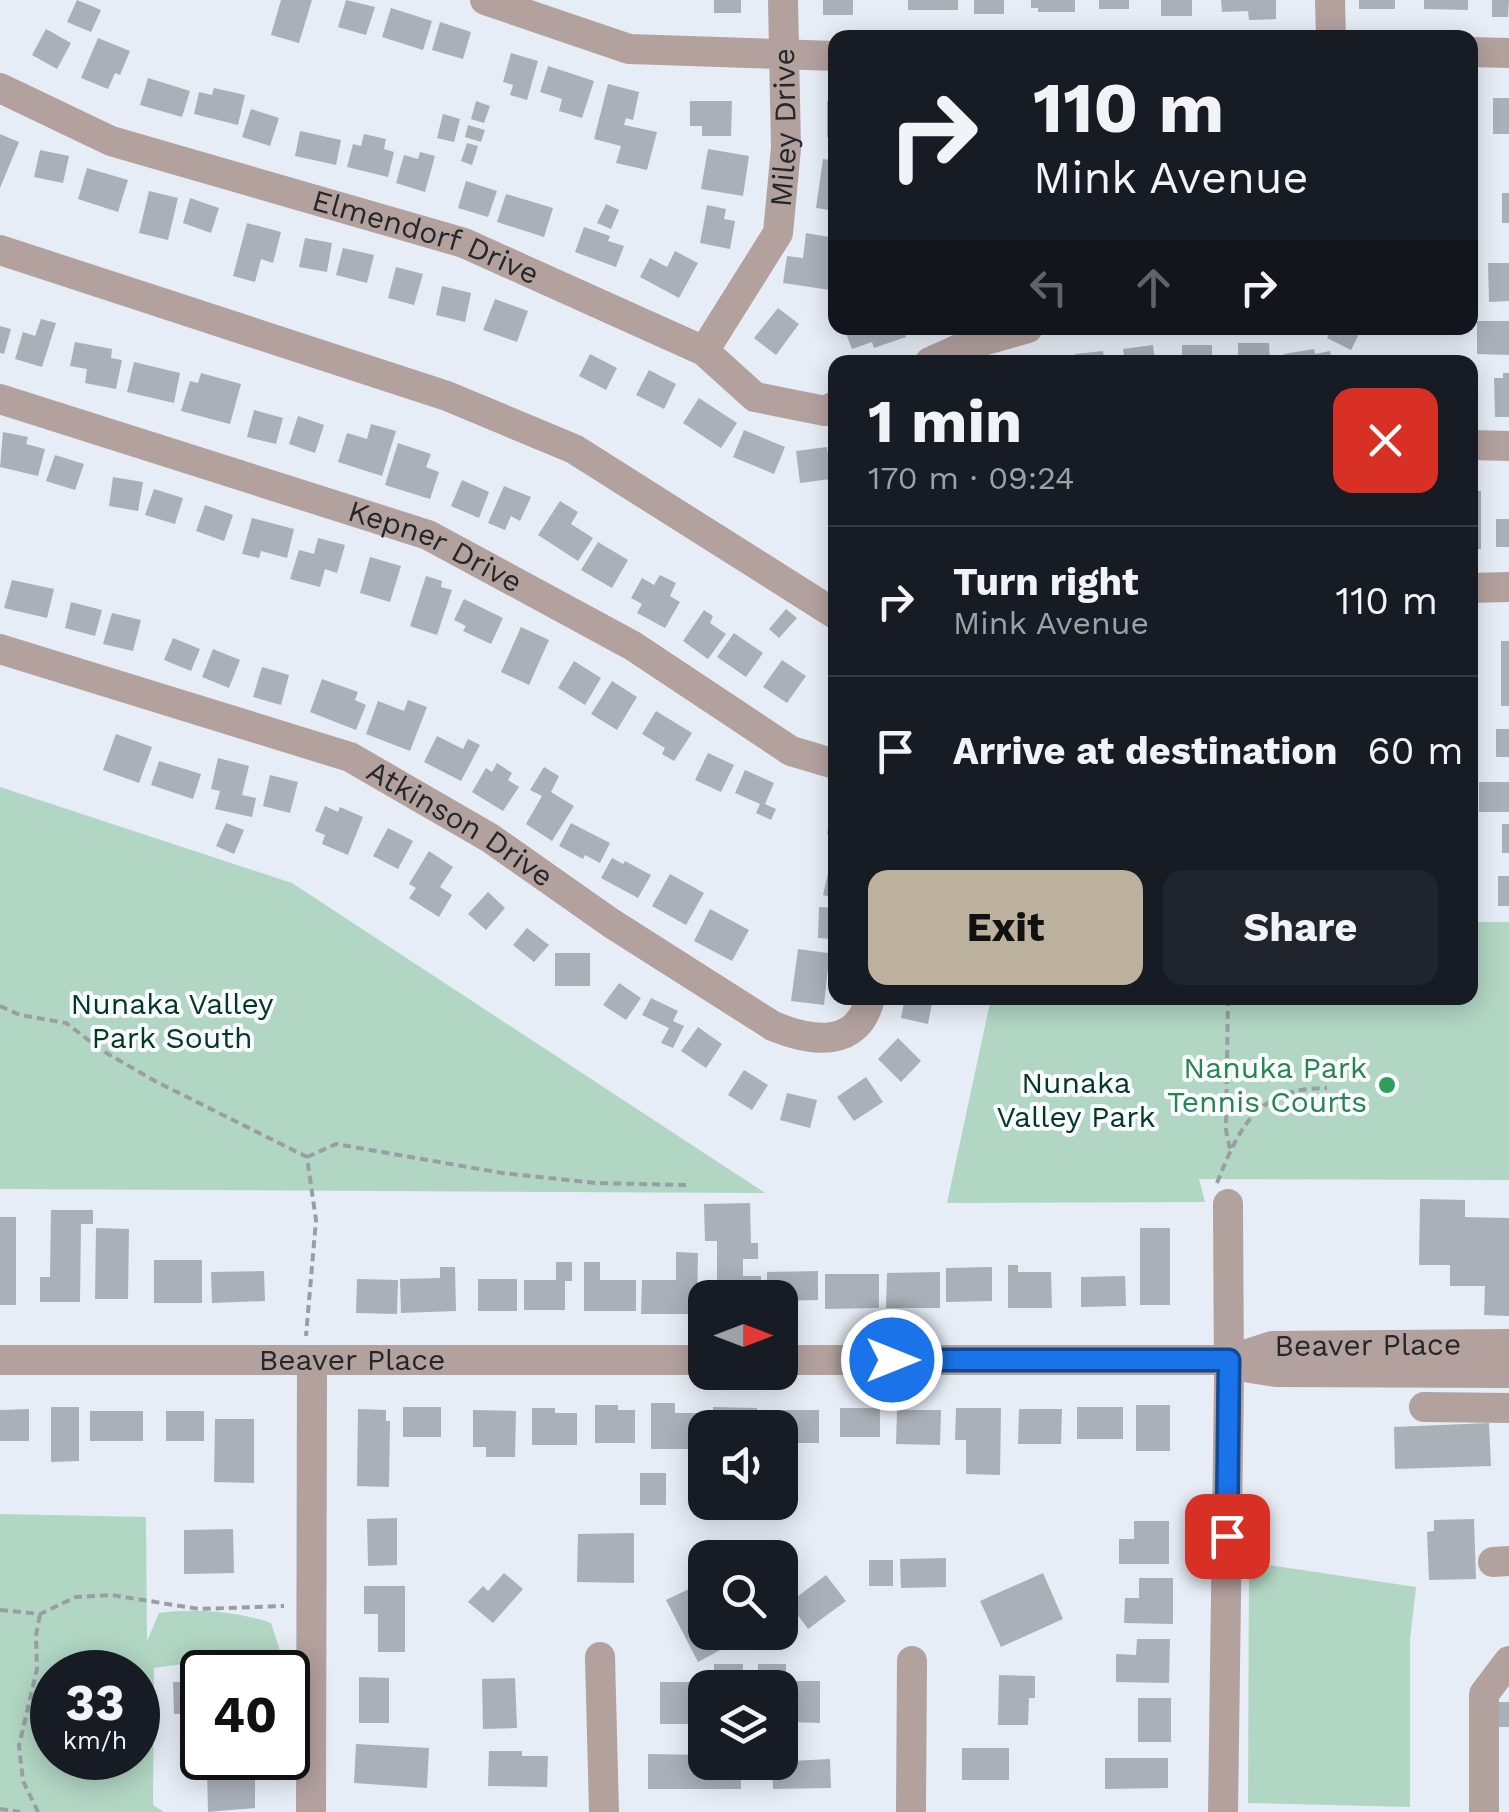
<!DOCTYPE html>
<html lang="en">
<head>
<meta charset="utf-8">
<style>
	:root { --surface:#171b24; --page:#20242c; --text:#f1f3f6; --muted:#9ea1a6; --line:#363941; --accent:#bbb19d }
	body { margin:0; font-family:"Work Sans",sans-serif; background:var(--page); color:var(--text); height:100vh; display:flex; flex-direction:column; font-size:38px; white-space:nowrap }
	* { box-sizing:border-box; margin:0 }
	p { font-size:32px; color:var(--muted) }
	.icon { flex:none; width:55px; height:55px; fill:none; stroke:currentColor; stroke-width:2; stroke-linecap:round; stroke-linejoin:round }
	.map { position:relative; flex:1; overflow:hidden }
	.details { position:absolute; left:828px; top:355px; width:650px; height:650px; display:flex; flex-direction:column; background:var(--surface); border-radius:20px; box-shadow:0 5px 25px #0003 }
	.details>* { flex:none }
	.top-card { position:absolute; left:828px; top:30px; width:650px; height:305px; border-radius:20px; box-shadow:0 5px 25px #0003; background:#171b24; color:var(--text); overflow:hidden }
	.needle { width:65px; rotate:90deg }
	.controls { position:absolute; left:688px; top:1280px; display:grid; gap:20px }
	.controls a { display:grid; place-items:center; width:110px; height:110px; border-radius:20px; background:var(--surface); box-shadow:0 5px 25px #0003; font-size:50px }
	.speed { position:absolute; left:30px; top:1650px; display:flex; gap:20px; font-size:50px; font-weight:700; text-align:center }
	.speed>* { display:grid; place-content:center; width:130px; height:130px; border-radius:50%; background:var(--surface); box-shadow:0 5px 25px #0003; line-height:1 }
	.speed small { font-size:25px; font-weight:400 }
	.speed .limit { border:5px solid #111; border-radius:15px; background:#fff; color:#111 }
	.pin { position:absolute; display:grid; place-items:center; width:85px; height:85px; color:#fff; margin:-42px; border-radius:20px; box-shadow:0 5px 15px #0006 }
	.me { position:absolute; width:110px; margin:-55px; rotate:90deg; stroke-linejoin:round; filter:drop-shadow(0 0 8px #0008) }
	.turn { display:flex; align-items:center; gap:35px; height:210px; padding:0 40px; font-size:45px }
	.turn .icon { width:130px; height:130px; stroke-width:2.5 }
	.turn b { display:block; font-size:70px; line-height:85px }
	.lanes { display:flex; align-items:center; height:95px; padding:0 40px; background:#0003; justify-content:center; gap:50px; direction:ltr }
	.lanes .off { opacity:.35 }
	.round { display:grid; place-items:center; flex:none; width:105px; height:105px; border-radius:20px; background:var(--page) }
	.headline { display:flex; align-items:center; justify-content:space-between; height:170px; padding:0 40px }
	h1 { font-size:60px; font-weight:700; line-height:75px }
	.action { display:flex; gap:20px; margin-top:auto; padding:20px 40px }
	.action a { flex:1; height:115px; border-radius:20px; background:var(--accent); color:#111; font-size:40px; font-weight:700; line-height:115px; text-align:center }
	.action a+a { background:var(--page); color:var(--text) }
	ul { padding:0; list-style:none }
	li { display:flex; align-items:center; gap:30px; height:150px; padding:0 40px; border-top:2px solid var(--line) }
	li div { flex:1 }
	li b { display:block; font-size:38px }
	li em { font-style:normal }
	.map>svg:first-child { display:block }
</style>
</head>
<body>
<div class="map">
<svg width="1509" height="1812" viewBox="0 0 1509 1812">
	<rect width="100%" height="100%" fill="#e7edf6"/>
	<path fill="#b1d6c3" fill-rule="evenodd" d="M0 787 292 883 765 1193 0 1189Z
		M1470 922H1509V1180L1199 1179 1205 1202 947 1203 991 998H1470Z
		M0 1514 146 1517 147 1641 159 1613C195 1608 236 1611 271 1623L280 1651 154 1668 153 1805 164 1812H0ZM52 1672H138V1758H52Z
		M1249 1562 1416 1587 1410 1640V1807L1248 1803Z"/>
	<path fill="#aab0b8" d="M77 0 101 10 91 32 67 22Z
		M281 0H312L299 43 271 35Z
		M346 0 375 7 366 35 338 27Z
		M714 0H741V13H714Z
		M823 0H853V15H823Z
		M908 0H958V10H908Z
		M974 0H1004V14H974Z
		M1031 0H1075V12H1038V8H1031Z
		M1099 0H1129V9H1099Z
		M1161 0H1192V16H1161Z
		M1221 0H1276V19L1249 20 1248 11 1222 12Z
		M1359 0H1395V9H1359Z
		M1424 0H1468V10L1424 9Z
		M1492 0H1509L1508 17H1492Z
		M391 8 432 21 423 50 382 37Z
		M440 22 471 32 463 59 432 50Z
		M46 29 71 43 57 69 32 55Z
		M98 38 130 51 120 75 115 73 108 89 81 78Z
		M511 53 538 61 527 100 510 95 513 85 503 82Z
		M548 66 594 81 582 118 559 111 562 99 540 92Z
		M148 78 190 91 182 117 140 105Z
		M608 84 639 92 633 120 626 118 624 125 657 132 647 170 616 163 621 146 594 139Z
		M214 88 245 95 238 125 194 114 199 92 212 95Z
		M1493 98H1509V134H1493Z
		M476 101 490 106 484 123 471 119Z
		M690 101H732L731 136H702V126H690Z
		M827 101H835V138L827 137Z
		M251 109 279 118 270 146 242 137Z
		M443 114 460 119 454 142 437 138Z
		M468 125 485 130 481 142 465 137Z
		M300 131 341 140 336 165 295 156Z
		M0 134 19 142 0 188Z
		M364 134 386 139 384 149 394 152 388 177 347 167 353 144 361 146Z
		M467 143 478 146 472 165 461 161Z
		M708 149 749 156 743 196 701 189Z
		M40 150 69 156 63 183 34 177Z
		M420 152 435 156 425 192 396 183 404 155 418 159Z
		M823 159 835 161V211L816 208Z
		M87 168 128 180 118 212 78 199Z
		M466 181 497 191 488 217 458 208Z
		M149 191 178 198 168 240 139 233Z
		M1502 193H1509V223H1502Z
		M506 194 553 208 544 237 497 222Z
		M190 198 219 208 211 233 183 223Z
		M606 204 619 210 611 229 597 223Z
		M707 205 726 209 724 219 735 221 730 249 700 243Z
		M247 223 281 232 273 263 261 259 255 282 233 276Z
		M584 227 610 236 608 241 624 246 616 267 575 252Z
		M806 233 835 238 830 290 783 283 787 256 803 258Z
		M305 238 332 243 327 272 299 267Z
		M343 248 374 255 367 283 336 275Z
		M675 251 698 263 679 298 640 277 650 258 667 267Z
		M1488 263H1509V301L1489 302Z
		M396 267 423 274 414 305 388 298Z
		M442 286 471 293 465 322 436 315Z
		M495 299 528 311 517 342 483 330Z
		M778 308 799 324 776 355 754 338Z
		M41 319 56 323 42 367 15 359 23 332 35 336Z
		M1477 321H1509V355L1477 354Z
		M0 326 11 329 4 354 0 353Z
		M844 328H903L906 337 874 348 872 342 852 349Z
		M1332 328H1362L1351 350 1327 338Z
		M75 342 112 349 111 358 122 360 116 389 85 383 87 369 70 366Z
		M1238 343H1269L1270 362H1238Z
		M1153 345 1155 362H1125L1123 349Z
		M1182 345H1212V362H1182Z
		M1314 349 1315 354 1330 351 1332 362H1286L1284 354Z
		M1103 351 1105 362H1075V354Z
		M590 354 617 368 606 390 579 376Z
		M134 362 180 373 174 403 127 392Z
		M649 370 676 384 664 409 636 395Z
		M201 373 241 384 230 424 181 411 190 381 198 383Z
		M1503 373H1509V417H1495L1494 378H1503Z
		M699 398 737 423 721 448 683 423Z
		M254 410 283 418 276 444 247 437Z
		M298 416 324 425 315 453 289 444Z
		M371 424 396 431 382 476 338 462 347 433 367 439Z
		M744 430 785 447 774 474 733 457Z
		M3 432 28 437 26 444 45 449 38 476 0 467Z
		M398 443 431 454 426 467 439 472 430 499 385 485Z
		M827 447 831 479 800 483 796 451Z
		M55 455 84 464 75 490 46 481Z
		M113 477 143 482 138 511 109 506Z
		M462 480 489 492 479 518 451 506Z
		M504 486 531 497 520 521 511 516 505 530 488 523Z
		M154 489 183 498 175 524 145 515Z
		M1470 491H1481V549H1470Z
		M560 501 578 512 571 524 593 538 578 561 538 535Z
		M205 505 233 515 224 541 196 531Z
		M252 518 294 529 287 558 261 551 259 558 242 554Z
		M1496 519H1509V547H1496Z
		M318 538 345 545 337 573 325 569 320 587 290 579 299 550 314 554Z
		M598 542 628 560 612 588 581 570Z
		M370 557 401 566 390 602 360 593Z
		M660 575 676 583 670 596 680 602 665 628 637 613 642 604 631 598 642 578 654 585Z
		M426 576 442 581 441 587 452 590 437 635 410 626Z
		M12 580 54 589 47 618 4 608Z
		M464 599 503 618 491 644 463 631 466 626 454 620Z
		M71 602 102 610 95 636 65 628Z
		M786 609 797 618 779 638 769 629Z
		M704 610 713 616 710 623 726 634 708 659 683 641Z
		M112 613 141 620 133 651 103 644Z
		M521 627 549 640 529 685 501 672Z
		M734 633 763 653 746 677 717 657Z
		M173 638 200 649 191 671 164 660Z
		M1501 641H1509V706H1501Z
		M213 649 240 660 229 688 202 677Z
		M782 660 806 676 787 703 763 687Z
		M574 661 601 678 585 705 558 688Z
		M262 667 289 675 281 705 253 697Z
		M322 679 358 692 355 700 366 705 356 730 310 712Z
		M612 681 637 697 617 730 591 714Z
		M408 700 427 707 410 751 366 734 378 701 404 711Z
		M656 711 692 733 674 761 662 754 665 748 642 734Z
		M1496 729H1509V757H1496Z
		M116 734 152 747 139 783 103 770Z
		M437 736 463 749 468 739 480 745 461 781 424 762Z
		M708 753 734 765 721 792 695 780Z
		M218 758 249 766 242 795 256 798 252 817 215 809 220 791 211 789Z
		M159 761 201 774 193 799 151 785Z
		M497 763 512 773 508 780 519 787 503 811 472 792 486 768 492 772Z
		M544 767 559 776 551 792 574 806 552 841 526 824 542 796 530 790Z
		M745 770 774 783 765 804 776 809 771 820 756 813 760 804 735 793Z
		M270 775 298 782 290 813 263 806Z
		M1479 782H1509V812H1479Z
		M833 805H835V836L827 834Z
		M325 806 338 812 340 807 363 817 348 855 322 844 325 835 315 831Z
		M226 823 244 830 234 854 216 846Z
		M571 823 610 843 600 863 585 855 583 859 559 846Z
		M1502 824H1509V853H1502Z
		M388 828 413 841 398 869 373 856Z
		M429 851 453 867 440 887 452 895 439 917 409 898 416 888 409 884Z
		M612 858 623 864 625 861 651 875 638 898 601 878Z
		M831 860 835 861V898L823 895Z
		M670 874 704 893 686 925 652 906Z
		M1498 876H1509V906H1498Z
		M488 892 505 908 486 930 468 914Z
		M819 907 835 908V939L818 938Z
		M710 909 749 930 732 961 694 941Z
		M527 928 549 945 534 962 513 945Z
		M798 949 835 954V968L828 967 824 1005 791 1001Z
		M555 953H590V986H555Z
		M619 983 641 998 626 1020 603 1005Z
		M651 998 678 1011 673 1021 684 1026 673 1048 661 1043 669 1028 642 1015Z
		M905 998H933L928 1024 901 1018Z
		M698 1027 722 1044 706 1068 681 1051Z
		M898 1038 921 1061 901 1082 878 1059Z
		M744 1070 768 1085 752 1110 728 1095Z
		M866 1077 883 1102 854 1121 837 1097Z
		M787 1093 817 1100 810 1128 780 1120Z
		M1420 1199 1465 1200V1217L1509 1218V1316L1484 1315 1485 1286H1450V1265H1419Z
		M750 1203 751 1243H758V1259H743V1276H761V1298H717V1241H705L704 1204Z
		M51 1210H93V1224H81L80 1302H40V1277H50Z
		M0 1217H16V1305H0Z
		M96 1228 129 1229 128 1299H95Z
		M1140 1228H1170V1305H1140Z
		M676 1252 698 1253 697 1314H641L642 1280H676Z
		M154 1260H202V1303H154Z
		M556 1262H572V1281H565V1310H524V1280H556Z
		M584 1262H600V1280H636V1311H584Z
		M1008 1265H1018V1272H1051L1052 1308H1008Z
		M440 1267H455L456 1311 401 1313 400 1279 440 1278Z
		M992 1267V1301L946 1302V1268Z
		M264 1271 265 1301 212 1303 211 1272Z
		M818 1271V1300L780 1301V1298H767V1272Z
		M940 1272V1308H886L887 1273Z
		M825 1274H879V1308L825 1309Z
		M1125 1276 1126 1306 1081 1307V1277Z
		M357 1279 398 1280 397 1314 356 1313Z
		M478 1279H517V1311H478Z
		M651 1403H675V1413H697L696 1449H651Z
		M595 1405H618V1410H635V1443H595Z
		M1136 1405H1170V1451H1136Z
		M51 1407H79V1461L51 1462Z
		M403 1407H441V1437H403Z
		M713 1407 757 1408V1428H713Z
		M1077 1407H1123V1439H1077Z
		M532 1408H555V1413H577V1445H532Z
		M840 1408H880V1437H840Z
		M956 1408H1001L1000 1475 966 1474V1440H955Z
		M29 1409V1441H0V1410Z
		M358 1409 386 1410V1421H390L389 1487 357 1486Z
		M1019 1409H1062L1061 1444H1018Z
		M473 1410 516 1411 515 1457H486V1447H473Z
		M773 1410H819V1443H780V1428H773Z
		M897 1410H941L940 1445 896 1444Z
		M90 1411H143V1441H90Z
		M166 1411H204V1441H166Z
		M215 1419H254V1483L214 1482Z
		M1489 1423 1491 1466 1395 1469 1394 1427Z
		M640 1473H666V1505H640Z
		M397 1518V1565L368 1566 367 1519Z
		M1474 1519 1476 1579 1429 1580 1427 1532 1434 1531V1520Z
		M1134 1521H1169V1564H1119V1539H1134Z
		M233 1529 234 1573 184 1574V1530Z
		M634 1533V1583L577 1582 578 1534Z
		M946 1558V1587L901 1588 900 1559Z
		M869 1560H893V1586H869Z
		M504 1573 523 1589 493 1623 468 1602 483 1586 488 1591Z
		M1043 1573 1063 1619 1001 1647 980 1601Z
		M826 1575 846 1601 808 1629 789 1603Z
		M1139 1578H1173V1624L1124 1623 1125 1598H1139Z
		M364 1586H405V1652H378V1614H364Z
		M695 1586 705 1606V1632H718L726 1647 698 1662 666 1600Z
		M1137 1639H1170L1169 1683 1116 1682V1654L1136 1655Z
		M273 1664V1672H252V1665Z
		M714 1664H743V1688H714Z
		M758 1664H786V1681H820V1723L790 1722V1705H782L780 1688H758Z
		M999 1675 1035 1676V1698H1029L1028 1725H998Z
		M359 1677 389 1678V1723H359Z
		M515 1678 517 1728 483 1729 482 1679Z
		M173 1682H202V1714H174Z
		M660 1682H694V1724H660Z
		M1138 1698H1171V1742H1138Z
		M1497 1702H1509V1727H1497Z
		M356 1744 429 1748 427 1788 354 1783Z
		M962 1748H1009V1780H962Z
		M489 1751H522V1756H548L547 1787 488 1786Z
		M648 1754 705 1755V1762H741V1789H648Z
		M1105 1758H1168V1788L1105 1789Z
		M830 1759 831 1788 773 1789 772 1762Z
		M255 1769V1808L208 1812 207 1770Z"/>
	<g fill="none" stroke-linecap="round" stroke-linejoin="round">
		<path stroke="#999da4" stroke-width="4" stroke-dasharray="8 5" stroke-linecap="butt" d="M1228 998 1226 1130 1230 1149
			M0 1006 20 1015 66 1023 103 1051 153 1080 307 1157 316 1220 306 1336
			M307 1157 336 1144 502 1173 596 1183 686 1185
			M1217 1183C1240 1125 1258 1088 1327 1088
			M0 1610 40 1614 76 1597 112 1595 199 1609 284 1606
			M0 1809 20 1812
			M38 1812 23 1781 19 1746 37 1669 36 1636 40 1614"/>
		<g stroke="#b3a19e" stroke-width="30">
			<path d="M485 0 629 49 835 56"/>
			<path d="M1330 0 1331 38"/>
			<path d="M1470 52 1509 53"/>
			<path id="s1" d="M0 88 111 141 464 243 704 351 755 397 825 411 835 406"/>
			<path d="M0 250 447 396 574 449 835 614"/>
			<path id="s2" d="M704 351 778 233 786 148 783 0"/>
			<path d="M930 362 968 345 1028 328"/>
			<path id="s3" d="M0 399 428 535 633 646 791 751 835 764"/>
			<path d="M1470 445 1509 446"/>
			<path d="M1470 588 1509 587"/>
			<path id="s4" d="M0 649 350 757 490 838 611 923 773 1026C812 1042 858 1049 870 998"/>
			<path id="s5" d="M0 1360H705"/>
			<path id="s6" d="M780 1360H1229L1272 1346 1509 1344"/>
			<path d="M1229 1360 1250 1368 1276 1372 1509 1373"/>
			<path d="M1424 1407 1509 1408"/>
			<path d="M1493 1562 1509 1561"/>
			<path d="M600 1657 604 1812"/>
			<path d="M311 1812 312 1360"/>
			<path d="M911 1812 912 1661"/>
			<path d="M1223 1812 1229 1379 1228 1204"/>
			<path d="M1484 1812V1694L1509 1661"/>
		</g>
	</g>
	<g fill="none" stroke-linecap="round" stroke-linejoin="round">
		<g stroke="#114b97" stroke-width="25">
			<path id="route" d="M892 1360H1229L1227 1536"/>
		</g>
		<use href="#route" stroke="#1a73e8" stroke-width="18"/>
	</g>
	<circle fill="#2e9e5b" stroke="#f8fafe" stroke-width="4" cx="1387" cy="1085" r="10"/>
	<g text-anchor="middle" stroke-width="8" stroke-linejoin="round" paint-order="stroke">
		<g font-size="30" fill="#25272a" stroke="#f8fafe">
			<text dy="10" stroke="none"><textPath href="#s2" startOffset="245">Miley Drive</textPath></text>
			<text dy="10" stroke="none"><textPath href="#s1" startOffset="452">Elmendorf Drive</textPath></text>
			<text dy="10" stroke="none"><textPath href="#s3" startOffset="460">Kepner Drive</textPath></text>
			<text dy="10" stroke="none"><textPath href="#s4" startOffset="495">Atkinson Drive</textPath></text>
			<text dy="10" stroke="none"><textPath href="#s6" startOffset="590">Beaver Place</textPath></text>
			<text dy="10" stroke="none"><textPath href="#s5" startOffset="352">Beaver Place</textPath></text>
		</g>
		<g font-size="30" fill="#033825" stroke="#f8fafe">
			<text x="172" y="1014">Nunaka Valley<tspan x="172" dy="34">Park South</tspan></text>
			<text x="1076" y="1093">Nunaka<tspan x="1076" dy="34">Valley Park</tspan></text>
		</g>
		<g font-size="30" fill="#27864d" stroke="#f8fafe" text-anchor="end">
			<text x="1367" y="1078">Nanuka Park<tspan x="1367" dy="34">Tennis Courts</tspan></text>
		</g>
	</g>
</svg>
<div class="controls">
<a><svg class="needle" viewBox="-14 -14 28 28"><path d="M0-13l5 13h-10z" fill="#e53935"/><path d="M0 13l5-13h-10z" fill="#9ea1a6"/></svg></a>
<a><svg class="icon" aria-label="sound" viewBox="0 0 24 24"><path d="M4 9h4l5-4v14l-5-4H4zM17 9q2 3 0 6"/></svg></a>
<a><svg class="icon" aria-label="search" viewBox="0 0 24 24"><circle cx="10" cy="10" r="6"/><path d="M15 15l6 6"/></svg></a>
<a><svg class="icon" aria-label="layers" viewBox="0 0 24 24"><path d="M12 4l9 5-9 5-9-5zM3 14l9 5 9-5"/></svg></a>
</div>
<div class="speed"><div>33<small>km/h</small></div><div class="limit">40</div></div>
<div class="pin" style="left:1227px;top:1536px;background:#d93025"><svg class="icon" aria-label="arrive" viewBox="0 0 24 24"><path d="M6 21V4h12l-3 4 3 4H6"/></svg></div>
<svg class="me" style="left:892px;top:1360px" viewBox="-20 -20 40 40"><circle r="17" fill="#1a73e8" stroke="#fff" stroke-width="3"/><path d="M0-11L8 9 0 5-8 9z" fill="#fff"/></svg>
<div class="top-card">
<div class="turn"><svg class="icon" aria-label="right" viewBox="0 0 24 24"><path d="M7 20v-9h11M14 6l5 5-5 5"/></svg><div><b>110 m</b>Mink Avenue</div></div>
<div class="lanes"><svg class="icon off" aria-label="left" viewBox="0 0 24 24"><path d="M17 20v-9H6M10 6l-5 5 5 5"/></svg><svg class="icon off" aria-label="ahead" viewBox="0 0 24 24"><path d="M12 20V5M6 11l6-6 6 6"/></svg><svg class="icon" aria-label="right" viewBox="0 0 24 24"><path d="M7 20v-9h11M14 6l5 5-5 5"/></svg></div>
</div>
<section class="details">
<div class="headline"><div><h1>1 min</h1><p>170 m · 09:24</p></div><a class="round" style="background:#d93025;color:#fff"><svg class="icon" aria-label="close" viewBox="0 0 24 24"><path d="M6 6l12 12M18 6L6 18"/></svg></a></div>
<ul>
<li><svg class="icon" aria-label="right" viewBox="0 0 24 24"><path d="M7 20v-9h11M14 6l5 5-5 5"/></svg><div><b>Turn right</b><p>Mink Avenue</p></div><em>110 m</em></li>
<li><svg class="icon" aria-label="arrive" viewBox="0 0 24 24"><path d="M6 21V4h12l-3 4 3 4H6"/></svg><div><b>Arrive at destination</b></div><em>60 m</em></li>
</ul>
<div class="action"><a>Exit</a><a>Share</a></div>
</section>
</div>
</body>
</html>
